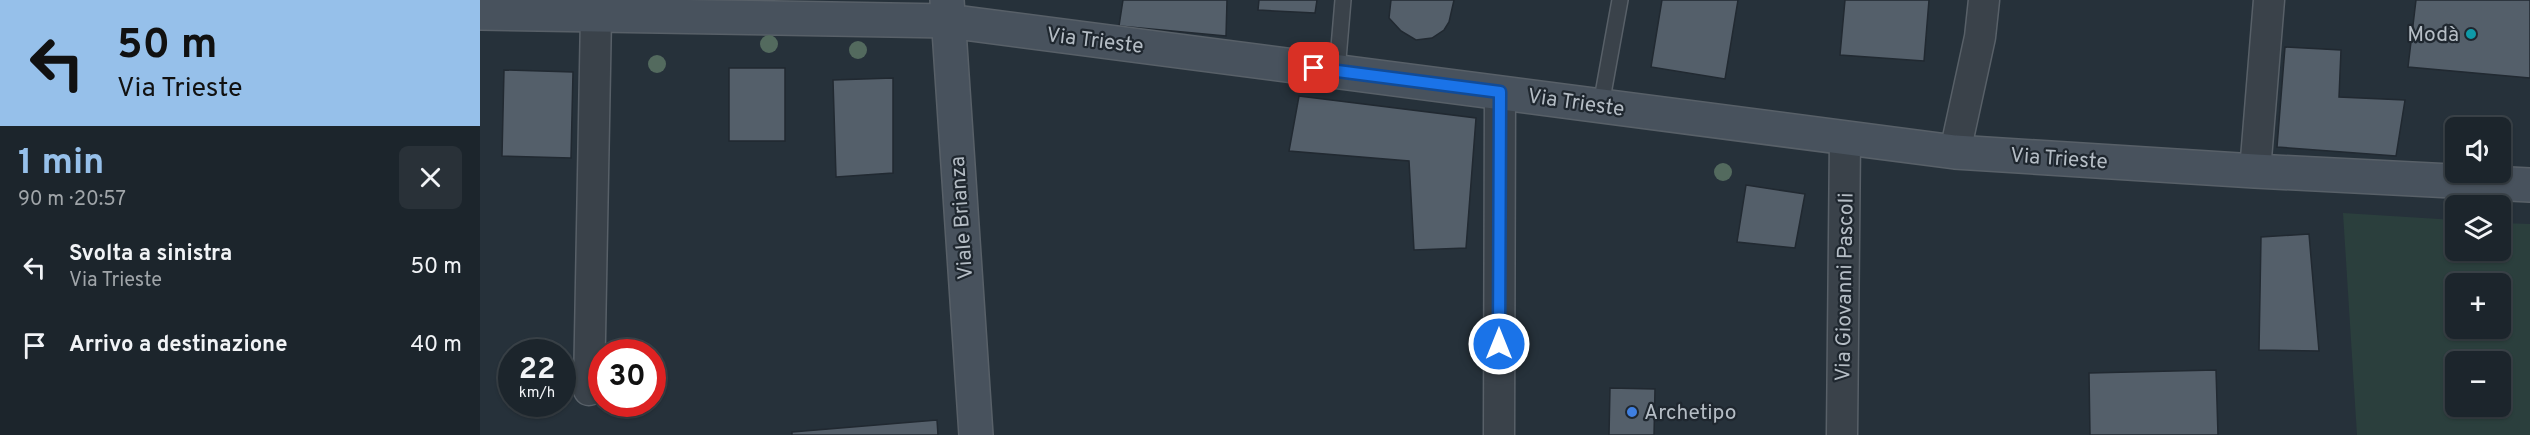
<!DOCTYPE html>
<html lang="it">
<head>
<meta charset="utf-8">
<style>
	:root { --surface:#1c252c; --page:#293138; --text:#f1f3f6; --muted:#a0a5a9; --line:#3a4248; --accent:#96c0ea }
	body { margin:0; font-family:Overpass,sans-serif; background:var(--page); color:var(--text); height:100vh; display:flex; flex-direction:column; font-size:22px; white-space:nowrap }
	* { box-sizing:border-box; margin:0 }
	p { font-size:20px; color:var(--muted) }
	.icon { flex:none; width:33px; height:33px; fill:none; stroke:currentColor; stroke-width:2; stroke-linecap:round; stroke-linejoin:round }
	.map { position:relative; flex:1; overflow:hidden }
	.details { display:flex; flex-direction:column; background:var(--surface); width:480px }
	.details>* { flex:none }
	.top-card { background:#96c0ea; color:#111; overflow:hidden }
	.fabs { position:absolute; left:1965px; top:117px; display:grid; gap:12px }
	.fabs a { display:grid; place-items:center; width:66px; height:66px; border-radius:9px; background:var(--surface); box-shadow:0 2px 4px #0004,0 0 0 2px var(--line); font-size:30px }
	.speed { position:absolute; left:18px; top:339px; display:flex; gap:12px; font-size:30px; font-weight:700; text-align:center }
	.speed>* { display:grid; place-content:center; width:78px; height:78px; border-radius:50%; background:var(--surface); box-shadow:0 2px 4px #0004,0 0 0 2px var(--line); line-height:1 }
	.speed small { font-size:15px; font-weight:400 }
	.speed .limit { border:9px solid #d22; background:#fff; color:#111 }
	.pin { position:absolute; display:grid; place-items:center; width:51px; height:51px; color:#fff; margin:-26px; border-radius:12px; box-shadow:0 3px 9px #0006 }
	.me { position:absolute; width:66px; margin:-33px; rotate:0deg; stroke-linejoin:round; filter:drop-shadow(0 0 4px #0008) }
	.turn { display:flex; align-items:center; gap:21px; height:126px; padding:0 18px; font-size:27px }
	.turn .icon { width:78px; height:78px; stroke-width:2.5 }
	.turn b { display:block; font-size:42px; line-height:51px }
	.round { display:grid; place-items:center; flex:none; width:63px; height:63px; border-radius:9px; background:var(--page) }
	.overview { display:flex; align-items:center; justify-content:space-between; height:102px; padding:0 18px }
	h1 { font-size:36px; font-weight:700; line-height:45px; color:var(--accent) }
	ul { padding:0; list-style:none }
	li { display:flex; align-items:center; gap:18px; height:78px; padding:0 18px }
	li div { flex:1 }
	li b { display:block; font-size:22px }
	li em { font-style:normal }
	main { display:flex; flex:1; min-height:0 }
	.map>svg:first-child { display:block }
</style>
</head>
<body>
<main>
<section class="details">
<div class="top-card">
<div class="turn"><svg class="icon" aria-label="left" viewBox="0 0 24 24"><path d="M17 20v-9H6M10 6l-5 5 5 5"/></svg><div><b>50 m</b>Via Trieste</div></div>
</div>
<div class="overview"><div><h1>1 min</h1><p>90 m · 20:57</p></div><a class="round"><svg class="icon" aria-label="close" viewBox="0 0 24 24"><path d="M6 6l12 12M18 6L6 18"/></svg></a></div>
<ul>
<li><svg class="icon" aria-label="left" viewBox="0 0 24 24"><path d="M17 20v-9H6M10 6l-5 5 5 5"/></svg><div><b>Svolta a sinistra</b><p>Via Trieste</p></div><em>50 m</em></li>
<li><svg class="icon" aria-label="arrive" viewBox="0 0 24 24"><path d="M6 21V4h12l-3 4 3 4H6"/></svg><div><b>Arrivo a destinazione</b></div><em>40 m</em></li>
</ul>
</section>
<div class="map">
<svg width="2050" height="435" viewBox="0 0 2050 435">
	<rect width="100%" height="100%" fill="#26313a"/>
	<path fill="#2b3f3d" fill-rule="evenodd" d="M1863 213 1975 220 1976 250H2020L2021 223 2050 224V435H1877ZM1976 284H2020V328H1976ZM1976 362H2020V406H1976Z"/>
	<path fill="#545f6a" stroke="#212931" stroke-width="1.5" d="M643 0H747L746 36 639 26Z
		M779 0H837L835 13 778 10Z
		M911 0H974L969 22 964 30 952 38 936 40 921 31 909 18Z
		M1182 0H1258L1245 79 1171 67Z
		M1365 0H1449L1444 61 1360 55Z
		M1936 0H2050V78L1928 67Z
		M1805 47 1861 50 1859 97 1925 100 1916 156 1797 147Z
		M249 68H305V141H249Z
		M24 70 93 72 91 158 22 156Z
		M413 78V173L356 177 353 80Z
		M819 96 996 118 986 248 934 250 929 161 809 151Z
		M1266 185 1325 194 1315 248 1257 242Z
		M1829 234 1839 351 1779 350 1781 237Z
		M1736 370 1738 435H1610L1609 373Z
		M1130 388 1175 389 1174 435H1129Z
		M457 420 458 435H312V432Z"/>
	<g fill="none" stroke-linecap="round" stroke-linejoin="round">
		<g stroke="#586068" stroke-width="18">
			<path id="lane" d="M857 71 863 0
				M1121 105 1140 0"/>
		</g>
		<g stroke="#586068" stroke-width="33">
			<path id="street" d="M1475 152 1500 37 1504 0
				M1775 171 1789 0
				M109 390 116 15
				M1019 435 1020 92
				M1362 435 1365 139"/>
		</g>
		<g stroke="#586068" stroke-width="36">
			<path id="secondary" d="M467 0 496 435
				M0 13 468 21 1475 152 1775 171 2050 185"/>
		</g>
		<use href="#lane" stroke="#3a424a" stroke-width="15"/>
		<use href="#street" stroke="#3a424a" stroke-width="30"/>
		<use href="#secondary" stroke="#48525d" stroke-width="33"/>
	</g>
	<g fill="#536a5e">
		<circle cx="289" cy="44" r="9"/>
		<circle cx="378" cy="50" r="9"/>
		<circle cx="177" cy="64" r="9"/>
		<circle cx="1243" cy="172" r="9"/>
	</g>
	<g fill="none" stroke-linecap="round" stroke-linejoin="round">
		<g stroke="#114b97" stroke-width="15">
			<path id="route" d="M834 68 1020 92 1019 344"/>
		</g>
		<use href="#route" stroke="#1a73e8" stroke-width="10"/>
	</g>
	<circle fill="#0f9aa8" stroke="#1f272f" stroke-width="2" cx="1991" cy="34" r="6"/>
	<circle fill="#3f7fe0" stroke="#1f272f" stroke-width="2" cx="1152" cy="412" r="6"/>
	<g text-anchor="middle" stroke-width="4.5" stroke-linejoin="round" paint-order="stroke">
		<g font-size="21" fill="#b5bdc5" stroke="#1f272f" text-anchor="end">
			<text x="1979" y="41">Modà</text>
			<text x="1164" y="419" text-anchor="start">Archetipo</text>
		</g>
		<g font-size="21" fill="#b5bdc5" stroke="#1f272f">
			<text transform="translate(615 40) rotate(7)" y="7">Via Trieste</text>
			<text transform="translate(1096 102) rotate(8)" y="7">Via Trieste</text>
			<text transform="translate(1579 158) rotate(4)" y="7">Via Trieste</text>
			<text transform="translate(481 218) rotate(-94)" y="7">Viale Brianza</text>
			<text transform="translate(1364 287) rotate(-89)" y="7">Via Giovanni Pascoli</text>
		</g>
	</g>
</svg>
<div class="fabs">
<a><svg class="icon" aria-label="sound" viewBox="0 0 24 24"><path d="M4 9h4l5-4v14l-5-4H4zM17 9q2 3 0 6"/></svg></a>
<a><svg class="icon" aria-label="layers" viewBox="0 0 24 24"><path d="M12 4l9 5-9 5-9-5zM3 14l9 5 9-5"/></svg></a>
<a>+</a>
<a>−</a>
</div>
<div class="speed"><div>22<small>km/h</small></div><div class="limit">30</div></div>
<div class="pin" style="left:834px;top:68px;background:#d93025"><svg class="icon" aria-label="arrive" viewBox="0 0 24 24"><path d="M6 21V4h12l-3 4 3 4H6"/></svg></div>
<svg class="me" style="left:1019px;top:344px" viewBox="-20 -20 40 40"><circle r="17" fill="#1a73e8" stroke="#fff" stroke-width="3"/><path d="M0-11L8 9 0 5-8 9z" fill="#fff"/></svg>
</div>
</main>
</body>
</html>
